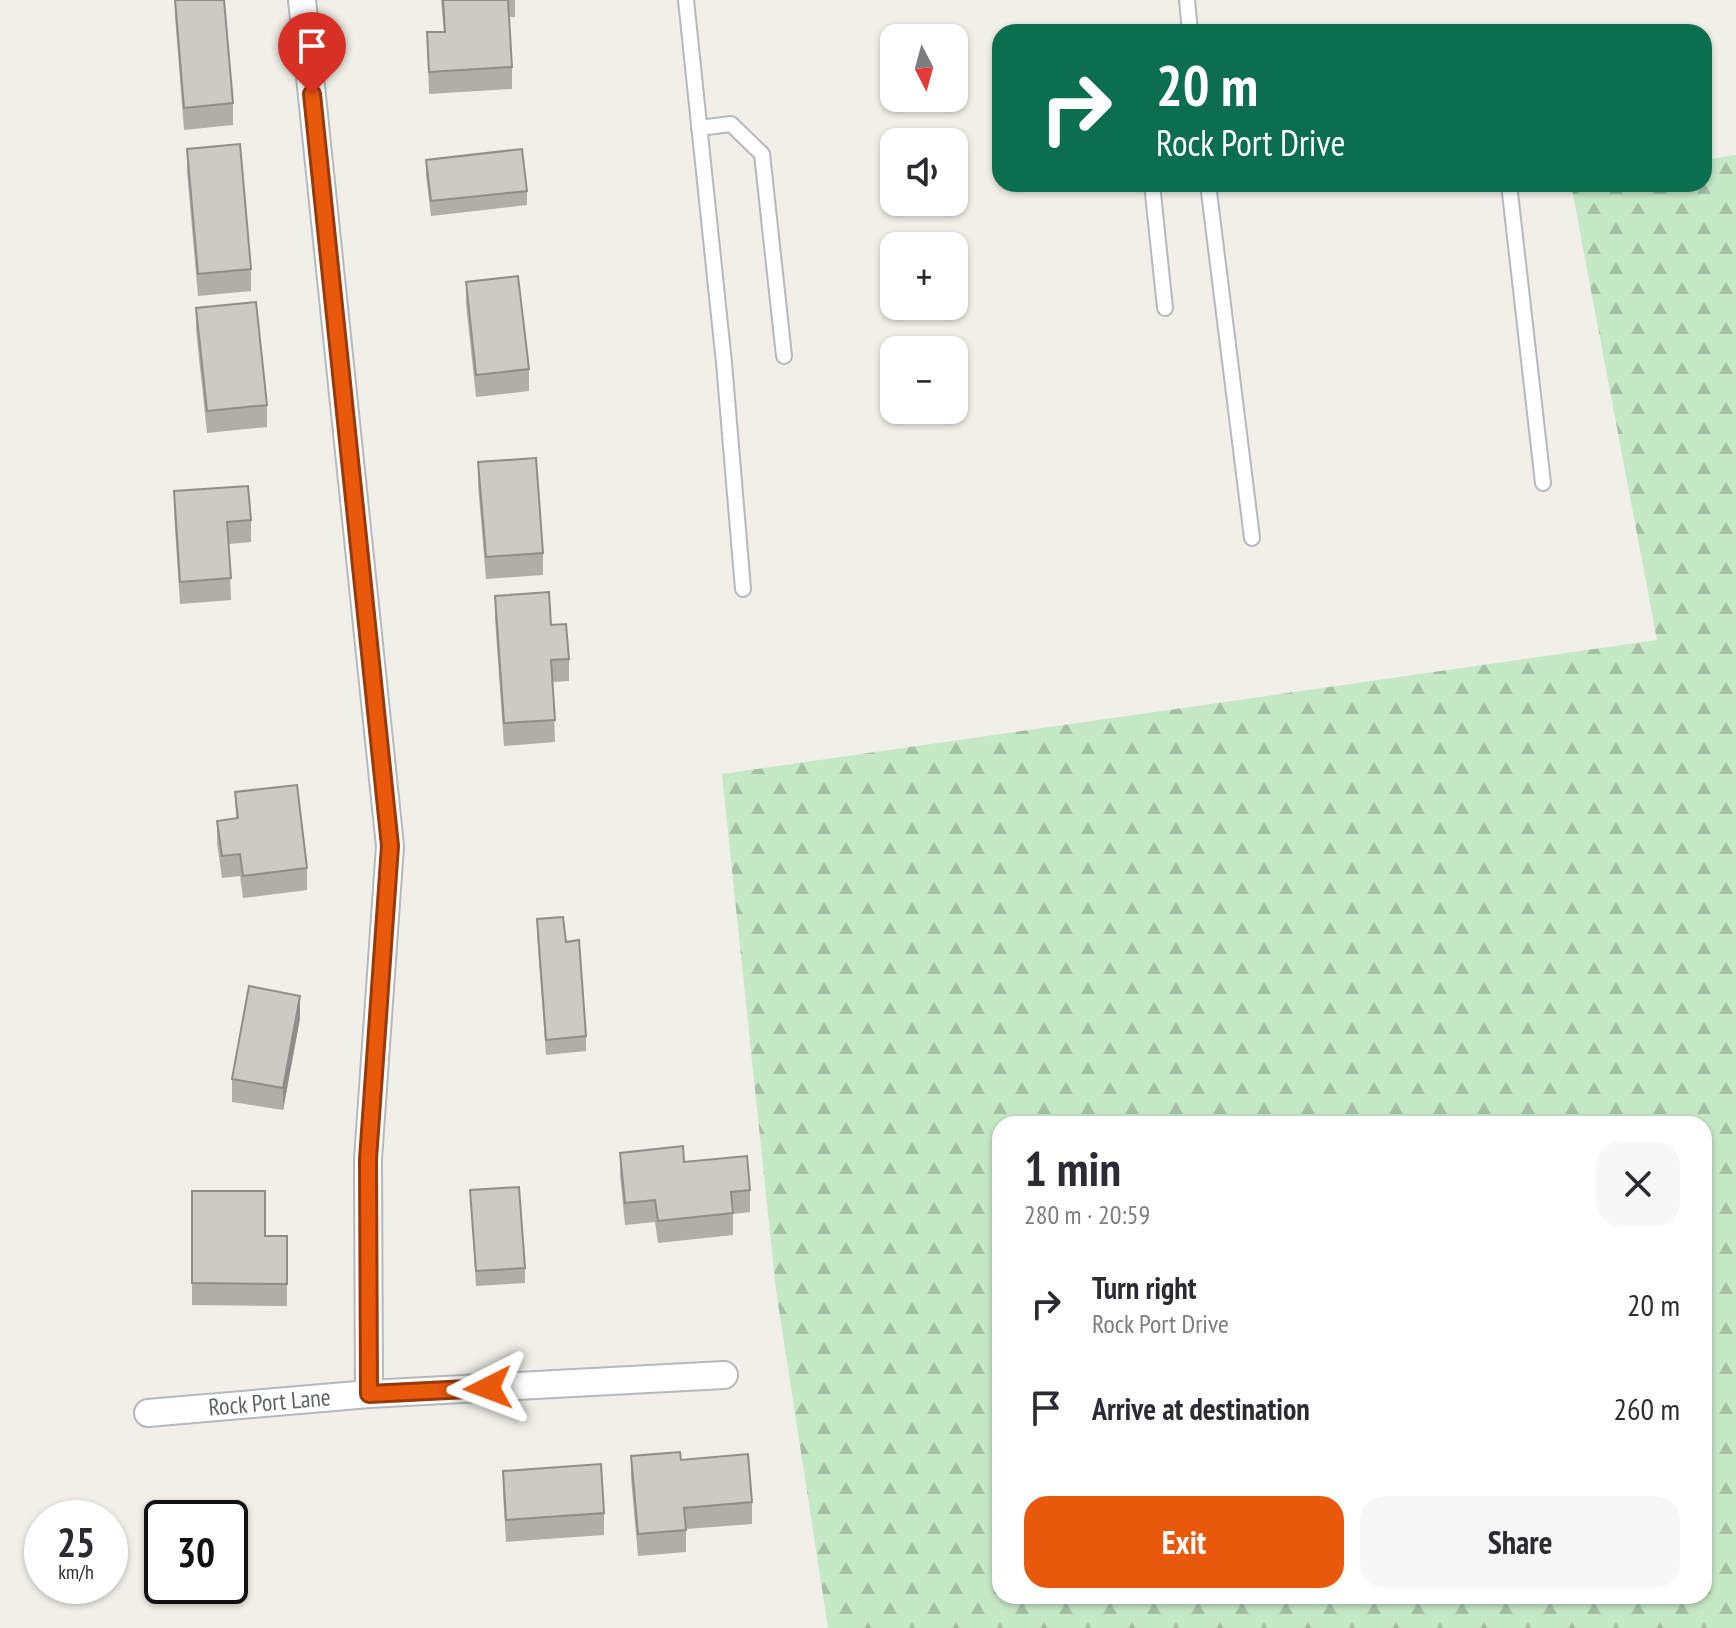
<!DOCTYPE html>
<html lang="en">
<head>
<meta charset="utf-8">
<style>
	:root { --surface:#fff; --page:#f7f7f7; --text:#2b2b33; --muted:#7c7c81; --accent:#ea580c }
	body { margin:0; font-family:"PT Sans Narrow",sans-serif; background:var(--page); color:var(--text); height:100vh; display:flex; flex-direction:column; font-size:30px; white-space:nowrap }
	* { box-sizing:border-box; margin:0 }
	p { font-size:26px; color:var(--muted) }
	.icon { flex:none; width:44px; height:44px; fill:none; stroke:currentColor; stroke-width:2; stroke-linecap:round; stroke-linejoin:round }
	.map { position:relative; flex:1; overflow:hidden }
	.side { position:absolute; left:992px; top:1116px; width:720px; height:488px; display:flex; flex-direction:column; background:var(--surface); border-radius:24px; box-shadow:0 2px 6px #0004 }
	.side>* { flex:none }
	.top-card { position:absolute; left:992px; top:24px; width:720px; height:168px; border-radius:24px; box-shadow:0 2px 6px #0004; background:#0b6e4f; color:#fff; overflow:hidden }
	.needle { width:52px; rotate:174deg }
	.controls { position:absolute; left:880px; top:24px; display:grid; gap:16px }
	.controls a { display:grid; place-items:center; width:88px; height:88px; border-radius:16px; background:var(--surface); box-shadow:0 2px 6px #0004; font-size:40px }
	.speed { position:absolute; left:24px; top:1500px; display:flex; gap:16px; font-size:40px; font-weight:700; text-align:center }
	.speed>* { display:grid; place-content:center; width:104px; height:104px; border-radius:50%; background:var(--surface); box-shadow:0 2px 6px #0004; line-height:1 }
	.speed small { font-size:20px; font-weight:400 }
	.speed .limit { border:4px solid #111; border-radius:12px; background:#fff; color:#111 }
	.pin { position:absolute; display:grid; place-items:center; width:68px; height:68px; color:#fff; margin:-82px -34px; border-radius:50% 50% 50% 0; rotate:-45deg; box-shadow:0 0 8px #0007 }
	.pin .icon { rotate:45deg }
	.me { position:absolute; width:88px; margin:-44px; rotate:267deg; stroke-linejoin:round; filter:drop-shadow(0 0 6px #0008) }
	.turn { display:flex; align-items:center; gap:28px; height:168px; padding:0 32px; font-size:36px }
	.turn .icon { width:104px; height:104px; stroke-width:2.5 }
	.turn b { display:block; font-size:56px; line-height:68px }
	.round { display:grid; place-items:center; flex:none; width:84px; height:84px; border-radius:24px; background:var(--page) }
	.overview { display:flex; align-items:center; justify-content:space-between; height:136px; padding:0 32px }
	h1 { font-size:48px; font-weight:600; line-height:60px }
	.primary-button { display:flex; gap:16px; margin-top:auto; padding:16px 32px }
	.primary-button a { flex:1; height:92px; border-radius:24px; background:var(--accent); color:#fff; font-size:32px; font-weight:600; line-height:92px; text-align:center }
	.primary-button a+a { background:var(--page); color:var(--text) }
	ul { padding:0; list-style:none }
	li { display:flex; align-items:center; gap:24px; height:104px; padding:0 32px }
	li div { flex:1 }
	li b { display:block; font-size:30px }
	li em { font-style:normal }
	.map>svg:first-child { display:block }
</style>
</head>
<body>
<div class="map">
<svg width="1736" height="1628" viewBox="0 0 1736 1628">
	<defs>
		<pattern id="forest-firs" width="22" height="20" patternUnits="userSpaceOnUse" patternTransform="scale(2)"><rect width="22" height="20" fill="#c5e8c5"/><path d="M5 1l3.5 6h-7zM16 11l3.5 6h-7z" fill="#a3c0a4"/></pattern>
	</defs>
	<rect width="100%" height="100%" fill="#f1efe8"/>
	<path fill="url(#forest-firs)" fill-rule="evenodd" d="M1736 155V1628H828L776 1290 722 774 1657 640 1571 184H1704V160ZM1000 1124H1704V1596H1000Z"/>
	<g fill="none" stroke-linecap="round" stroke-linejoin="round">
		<g stroke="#b5b8bc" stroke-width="18">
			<path id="service" d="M686 0 724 363 743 589
				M1187 0 1190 32
				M699 128 731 124 762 154 784 356
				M1152 184 1165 308
				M1208 184 1252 538
				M1509 184 1543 483"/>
		</g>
		<g stroke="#b5b8bc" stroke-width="30">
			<g id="minor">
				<path d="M302 0 390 846 368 1159 369 1394"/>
				<path id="s1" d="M148 1413 369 1394 724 1375"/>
			</g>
		</g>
		<use href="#service" stroke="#fff" stroke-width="14"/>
		<use href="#minor" stroke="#fff" stroke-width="26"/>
	</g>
	<path fill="#afaea9" d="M175 0 233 103V125L184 130 175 16Z
		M441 0H515V17H509L512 67V89L429 94 427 32H444Z
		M187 149 251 269V291L198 296 187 171Z
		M426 160 527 191V205L431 216 426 175Z
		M466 282 529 369V391L476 397 466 304Z
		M196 308 267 405V427L207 433 196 330Z
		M478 462 543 553V575L486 579 478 484Z
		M174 491 251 520V542L229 544 231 600 180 604 174 513Z
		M495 596 551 625 569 659V681L553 682 555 742 504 746 495 619Z
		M235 792 307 868V890L243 898 240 876 222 878 217 843V821L236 818Z
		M537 919 566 942 586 1036V1051L546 1055 537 934Z
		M300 1018 283 1110 232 1102V1079Z
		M620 1153 684 1162 750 1190V1212L733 1214V1235L658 1243 655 1222 625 1225 620 1175Z
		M470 1190 525 1268V1283L476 1286Z
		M192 1191 265 1236H287V1306L192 1305Z
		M631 1456 681 1460 752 1502V1524L686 1529V1552L638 1556 631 1478Z
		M503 1471 604 1513V1535L506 1542 503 1493Z"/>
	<path fill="#8f8d8a" d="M300 996V1018L283 1110V1088Z"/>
	<path fill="#cccac5" stroke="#8f8d8a" stroke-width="2" d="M175 0H224L233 103 184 108Z
		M443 0H508L512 67 429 72 427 32H445Z
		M240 144 251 269 198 274 187 149Z
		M522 149 527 191 431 201 426 160Z
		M518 276 529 369 476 375 466 282Z
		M256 302 267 405 207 411 196 308Z
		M536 458 543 553 486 557 478 462Z
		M248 486 251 520 227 522 231 578 180 582 174 491Z
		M549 592 551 625 566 624 569 659 551 660 555 720 504 723 495 596Z
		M297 785 307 868 243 876 240 854 222 856 217 821 238 818 235 792Z
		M563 917 566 942 579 940 586 1036 546 1040 537 919Z
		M249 986 300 996 283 1088 232 1079Z
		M683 1146 684 1162 747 1156 750 1190 731 1192 733 1213 658 1221 655 1200 625 1203 620 1153Z
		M519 1187 525 1268 476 1271 470 1190Z
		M192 1191H265V1236H287V1284L192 1283Z
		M680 1452 681 1460 748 1454 752 1502 684 1508 686 1530 638 1534 631 1456Z
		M601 1464 604 1513 506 1520 503 1471Z"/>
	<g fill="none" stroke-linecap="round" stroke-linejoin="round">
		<g stroke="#983908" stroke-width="20">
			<path id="route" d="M312 94 390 846 368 1159 369 1394 488 1388"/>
		</g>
		<use href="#route" stroke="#ea580c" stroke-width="14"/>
	</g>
	<g text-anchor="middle" stroke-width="7" stroke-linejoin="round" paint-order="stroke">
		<g font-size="24" fill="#5f6368" stroke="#fff">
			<text dy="8" stroke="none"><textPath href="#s1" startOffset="122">Rock Port Lane</textPath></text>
		</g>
	</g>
</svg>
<div class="controls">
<a><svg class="needle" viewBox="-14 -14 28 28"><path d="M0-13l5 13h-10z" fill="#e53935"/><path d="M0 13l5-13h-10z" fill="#7c7c81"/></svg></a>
<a><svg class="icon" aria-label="sound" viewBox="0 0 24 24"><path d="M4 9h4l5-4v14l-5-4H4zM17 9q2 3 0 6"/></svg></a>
<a>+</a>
<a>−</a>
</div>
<div class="speed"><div>25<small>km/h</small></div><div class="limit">30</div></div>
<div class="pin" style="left:312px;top:94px;background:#d93025"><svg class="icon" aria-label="arrive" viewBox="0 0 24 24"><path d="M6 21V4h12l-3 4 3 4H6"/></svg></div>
<svg class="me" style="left:488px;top:1388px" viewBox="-20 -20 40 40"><path d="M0-17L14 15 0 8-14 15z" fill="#ea580c" stroke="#fff" stroke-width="4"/></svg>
<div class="top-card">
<div class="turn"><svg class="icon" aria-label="right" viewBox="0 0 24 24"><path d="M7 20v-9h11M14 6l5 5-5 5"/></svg><div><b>20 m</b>Rock Port Drive</div></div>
</div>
<section class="side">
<div class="overview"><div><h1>1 min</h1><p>280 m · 20:59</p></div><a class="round"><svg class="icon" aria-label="close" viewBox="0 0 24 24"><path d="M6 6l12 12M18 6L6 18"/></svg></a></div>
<ul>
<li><svg class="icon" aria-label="right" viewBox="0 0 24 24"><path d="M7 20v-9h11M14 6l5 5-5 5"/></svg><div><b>Turn right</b><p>Rock Port Drive</p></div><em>20 m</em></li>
<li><svg class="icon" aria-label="arrive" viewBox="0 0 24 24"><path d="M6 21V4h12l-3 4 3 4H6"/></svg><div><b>Arrive at destination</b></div><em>260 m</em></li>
</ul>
<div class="primary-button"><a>Exit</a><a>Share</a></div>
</section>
</div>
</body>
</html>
